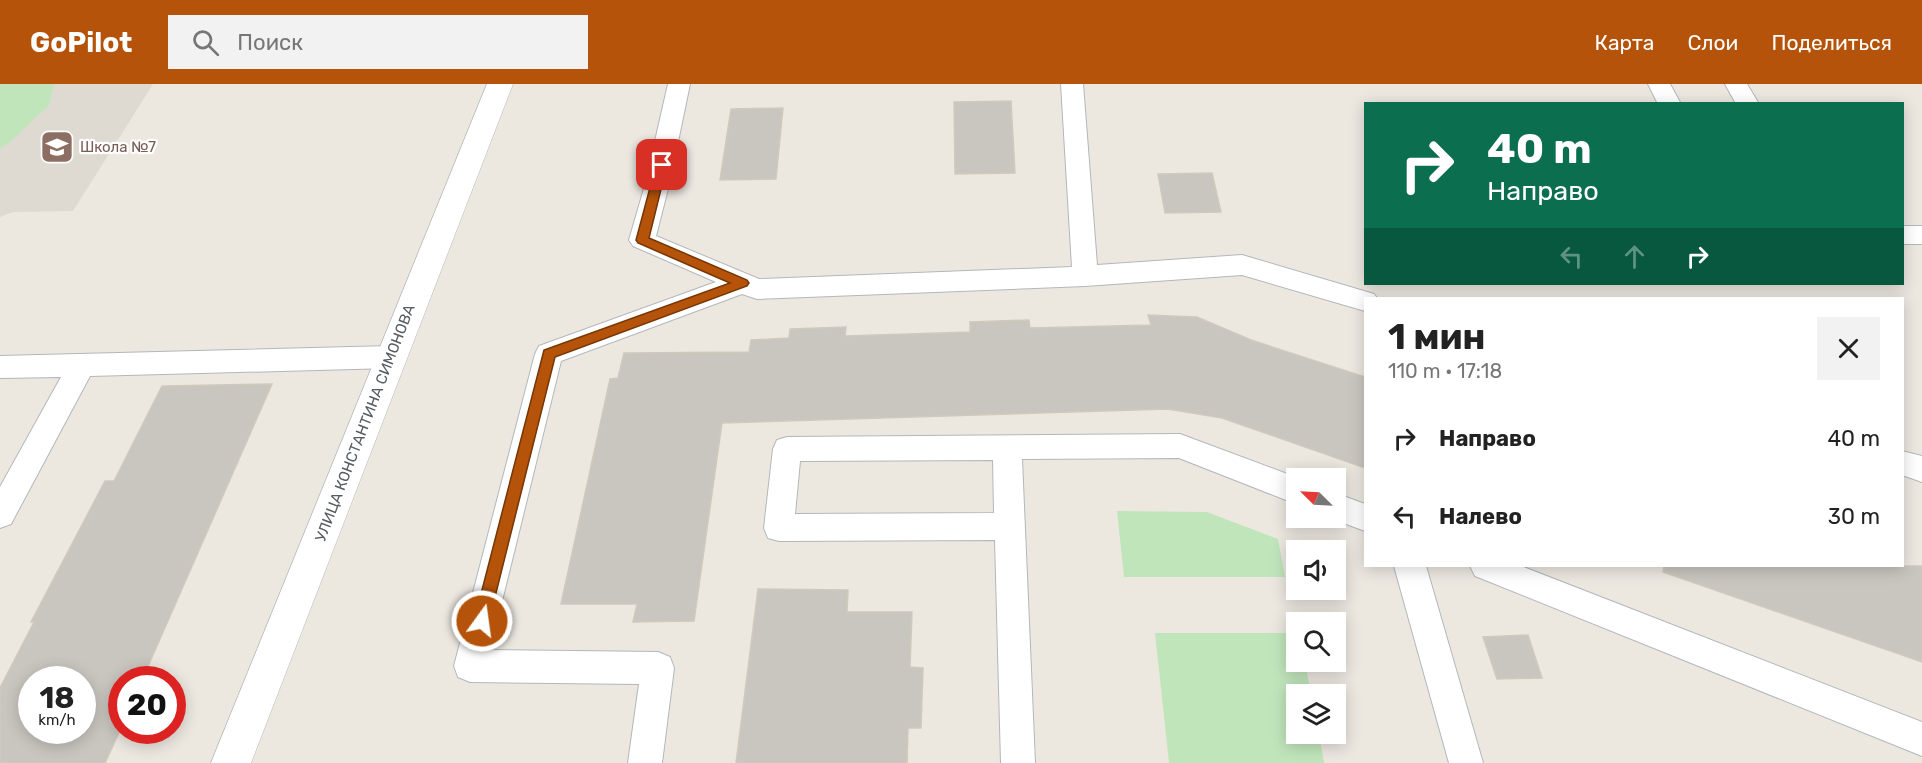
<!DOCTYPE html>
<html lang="ru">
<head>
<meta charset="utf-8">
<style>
	:root { --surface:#fff; --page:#f2f2f2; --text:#222; --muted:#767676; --accent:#b45309 }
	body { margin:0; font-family:Rubik,sans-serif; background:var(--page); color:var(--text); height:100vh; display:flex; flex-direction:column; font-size:22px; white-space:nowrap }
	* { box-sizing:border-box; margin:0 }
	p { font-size:20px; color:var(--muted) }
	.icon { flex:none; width:33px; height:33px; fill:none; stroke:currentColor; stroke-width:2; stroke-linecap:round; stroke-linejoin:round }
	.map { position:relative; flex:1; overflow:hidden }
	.details { position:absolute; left:1364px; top:213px; width:540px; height:270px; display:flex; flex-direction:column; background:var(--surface); border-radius:0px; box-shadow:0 3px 15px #0003 }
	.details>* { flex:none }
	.top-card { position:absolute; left:1364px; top:18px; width:540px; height:183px; border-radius:0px; box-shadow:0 3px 15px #0003; background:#0b6e4f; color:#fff; overflow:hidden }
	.needle { width:39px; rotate:294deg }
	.tools { position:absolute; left:1286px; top:384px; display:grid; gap:12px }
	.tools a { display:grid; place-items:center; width:60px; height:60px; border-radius:0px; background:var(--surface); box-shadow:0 3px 15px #0003; font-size:30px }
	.speed { position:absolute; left:18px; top:582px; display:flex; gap:12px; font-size:30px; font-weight:700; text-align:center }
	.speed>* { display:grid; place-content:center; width:78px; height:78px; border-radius:50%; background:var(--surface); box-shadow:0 3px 15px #0003; line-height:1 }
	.speed small { font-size:15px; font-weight:400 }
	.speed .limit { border:9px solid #d22; background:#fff; color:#111 }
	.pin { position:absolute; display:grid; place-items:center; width:51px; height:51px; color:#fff; margin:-26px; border-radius:12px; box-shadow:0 3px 9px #0006 }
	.me { position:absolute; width:66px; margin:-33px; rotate:14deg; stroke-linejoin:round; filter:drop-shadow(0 0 4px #0008) }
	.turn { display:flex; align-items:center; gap:21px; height:126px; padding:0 24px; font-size:27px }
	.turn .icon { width:78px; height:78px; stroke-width:2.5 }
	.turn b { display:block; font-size:42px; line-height:51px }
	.lanes { display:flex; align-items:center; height:57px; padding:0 24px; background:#0003; justify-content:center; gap:30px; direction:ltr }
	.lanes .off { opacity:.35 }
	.round { display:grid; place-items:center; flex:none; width:63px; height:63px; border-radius:0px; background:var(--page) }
	.overview { display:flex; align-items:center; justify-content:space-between; height:102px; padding:0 24px }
	h1 { font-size:36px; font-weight:700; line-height:45px }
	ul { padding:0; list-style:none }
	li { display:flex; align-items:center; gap:18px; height:78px; padding:0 24px }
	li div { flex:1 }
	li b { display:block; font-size:22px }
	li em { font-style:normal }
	header { display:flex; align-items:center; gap:36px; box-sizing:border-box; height:84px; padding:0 30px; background:var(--accent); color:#fff }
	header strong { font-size:28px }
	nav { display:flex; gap:33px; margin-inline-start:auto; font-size:21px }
	.search { width:420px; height:54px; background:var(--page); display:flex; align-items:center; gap:15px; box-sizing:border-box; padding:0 21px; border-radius:0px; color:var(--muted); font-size:22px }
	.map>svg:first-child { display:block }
</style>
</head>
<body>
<header>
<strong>GoPilot</strong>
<div class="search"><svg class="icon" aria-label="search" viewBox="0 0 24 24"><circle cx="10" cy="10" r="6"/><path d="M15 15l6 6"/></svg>Поиск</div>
<nav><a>Карта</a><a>Слои</a><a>Поделиться</a></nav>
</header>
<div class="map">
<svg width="1922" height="679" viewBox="0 0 1922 679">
	<rect width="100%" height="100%" fill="#ece8e0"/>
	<path fill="#ded9d1" d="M0 0H153L73 127 13 128 0 133Z"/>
	<path fill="#c0e5bb" d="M0 0H54L49 21 10 58 0 64Z
		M1117 427 1207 428 1278 455 1285 493H1124Z
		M1155 549H1296V578H1305L1311 610H1296V650H1319L1324 679H1169Z"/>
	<path fill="#c9c5bf" stroke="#d1c9be" stroke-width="1.5" fill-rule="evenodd" d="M1011 17 1015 89 955 90 954 18Z
		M783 24 776 95 720 96 731 25Z
		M1212 89 1221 128 1165 129 1158 90Z
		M1148 231 1197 233 1251 256 1365 293V384L1222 334 1168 325 722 339 694 537 633 538 637 520H561L610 295 618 294 624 269 749 268 751 256 789 254 790 245 846 243 845 252 970 248V238L1029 236 1030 244 1151 241Z
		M272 300 142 596H122V642L105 679H0V604L34 538H31L105 397H114L162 302ZM32 596H82V646H32Z
		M1664 482H1922V578L1663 488Z
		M758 505 848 506 847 528H912L910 583 923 584 921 644H908L907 679H736Z
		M1528 551 1542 594 1497 595 1483 553Z"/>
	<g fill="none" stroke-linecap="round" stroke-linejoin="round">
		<g stroke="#b3b7bb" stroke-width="2">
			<path id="service" d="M668 0H690L669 101 656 152 759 195 1072 183 1061 0H1083L1097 181 1242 171 1374 210 1377 214H1365V227L1242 191 1085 202 757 215 742 210 561 277 490 566 658 568 670 573 674 584 662 679H628L639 600 470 598 458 593 454 582 535 270 539 262 716 198 633 162 629 156 645 101Z
				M1648 0H1670L1681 20H1658Z
				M1725 0H1747L1759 20H1736Z
				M1902 142H1922V160H1902Z
				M391 262 401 265 405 273 401 281 391 284 90 292 11 440 0 444V403L61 293 0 294V272Z
				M1180 350 1298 394 1296 420 1179 374 1022 375 1035 679H1001L995 456 779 457 768 454 764 444 773 365 777 356 787 353ZM993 376 994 429 795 430 800 377Z
				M1902 367 1922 372V398L1902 391Z
				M1335 409 1365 420V447L1330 434H1335Z
				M1394 482H1426L1483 679H1449Z
				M1470 482H1521L1922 638V672L1475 492Z"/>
		</g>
		<g stroke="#b3b7bb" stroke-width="1">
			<path id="minor" d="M487 0H513L251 679H211Z"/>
		</g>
		<use href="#service" fill="#fff" fill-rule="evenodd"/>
		<use href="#minor" fill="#fff" fill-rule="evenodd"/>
	</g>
	<path fill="#b45309" stroke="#753606" stroke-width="1.5" d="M662 77 667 81 649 154 747 196 749 199 747 202 555 273 489 537 487 542 482 544 476 542 474 537 544 266 730 199 638 159 636 156 656 81Z"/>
	<defs>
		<g id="school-square" transform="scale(1.725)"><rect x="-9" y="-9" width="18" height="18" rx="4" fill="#8d6e63" stroke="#fff"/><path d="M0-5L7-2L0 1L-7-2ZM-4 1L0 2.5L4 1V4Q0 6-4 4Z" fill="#fff"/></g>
	</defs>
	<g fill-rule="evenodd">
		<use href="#school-square" x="57" y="63"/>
	</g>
	<g text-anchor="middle" stroke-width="4.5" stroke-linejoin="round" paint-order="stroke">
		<g font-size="15" fill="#785e54" stroke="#fff" text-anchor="start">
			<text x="80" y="68">Школа №7</text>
		</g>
		<g font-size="15" fill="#585d61" stroke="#fff">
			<text transform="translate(365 339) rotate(-69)" y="5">УЛИЦА КОНСТАНТИНА СИМОНОВА</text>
		</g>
	</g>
</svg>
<div class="tools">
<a><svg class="needle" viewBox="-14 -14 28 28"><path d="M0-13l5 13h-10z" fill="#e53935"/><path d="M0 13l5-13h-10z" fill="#767676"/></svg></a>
<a><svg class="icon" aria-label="sound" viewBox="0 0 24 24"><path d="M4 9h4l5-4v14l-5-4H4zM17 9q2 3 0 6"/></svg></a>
<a><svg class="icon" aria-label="search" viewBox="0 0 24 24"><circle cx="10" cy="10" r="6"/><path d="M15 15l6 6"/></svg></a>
<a><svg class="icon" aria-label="layers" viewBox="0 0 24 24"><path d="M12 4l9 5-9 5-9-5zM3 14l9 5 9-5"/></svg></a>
</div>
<div class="speed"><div>18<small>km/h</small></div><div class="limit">20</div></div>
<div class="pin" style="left:662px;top:81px;background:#d93025"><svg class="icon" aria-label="arrive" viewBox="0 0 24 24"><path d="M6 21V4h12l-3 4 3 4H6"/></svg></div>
<svg class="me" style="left:482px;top:537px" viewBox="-20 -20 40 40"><circle r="17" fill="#b45309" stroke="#fff" stroke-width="3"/><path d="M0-11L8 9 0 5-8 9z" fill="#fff"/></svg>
<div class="top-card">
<div class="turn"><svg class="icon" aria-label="right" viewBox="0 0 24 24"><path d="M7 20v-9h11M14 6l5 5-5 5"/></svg><div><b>40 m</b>Направо</div></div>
<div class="lanes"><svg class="icon off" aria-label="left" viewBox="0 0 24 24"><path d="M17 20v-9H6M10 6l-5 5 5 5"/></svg><svg class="icon off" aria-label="ahead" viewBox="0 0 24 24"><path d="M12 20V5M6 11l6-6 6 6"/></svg><svg class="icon" aria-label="right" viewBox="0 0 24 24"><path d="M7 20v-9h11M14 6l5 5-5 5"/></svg></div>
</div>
<section class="details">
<div class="overview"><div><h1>1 мин</h1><p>110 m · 17:18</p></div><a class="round"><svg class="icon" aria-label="close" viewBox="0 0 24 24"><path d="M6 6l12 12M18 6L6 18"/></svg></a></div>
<ul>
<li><svg class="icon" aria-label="right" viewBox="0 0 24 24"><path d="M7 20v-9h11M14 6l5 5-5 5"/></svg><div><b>Направо</b></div><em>40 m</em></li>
<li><svg class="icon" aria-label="left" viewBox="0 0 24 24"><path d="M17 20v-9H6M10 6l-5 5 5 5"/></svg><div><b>Налево</b></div><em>30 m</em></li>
</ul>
</section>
</div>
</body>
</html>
